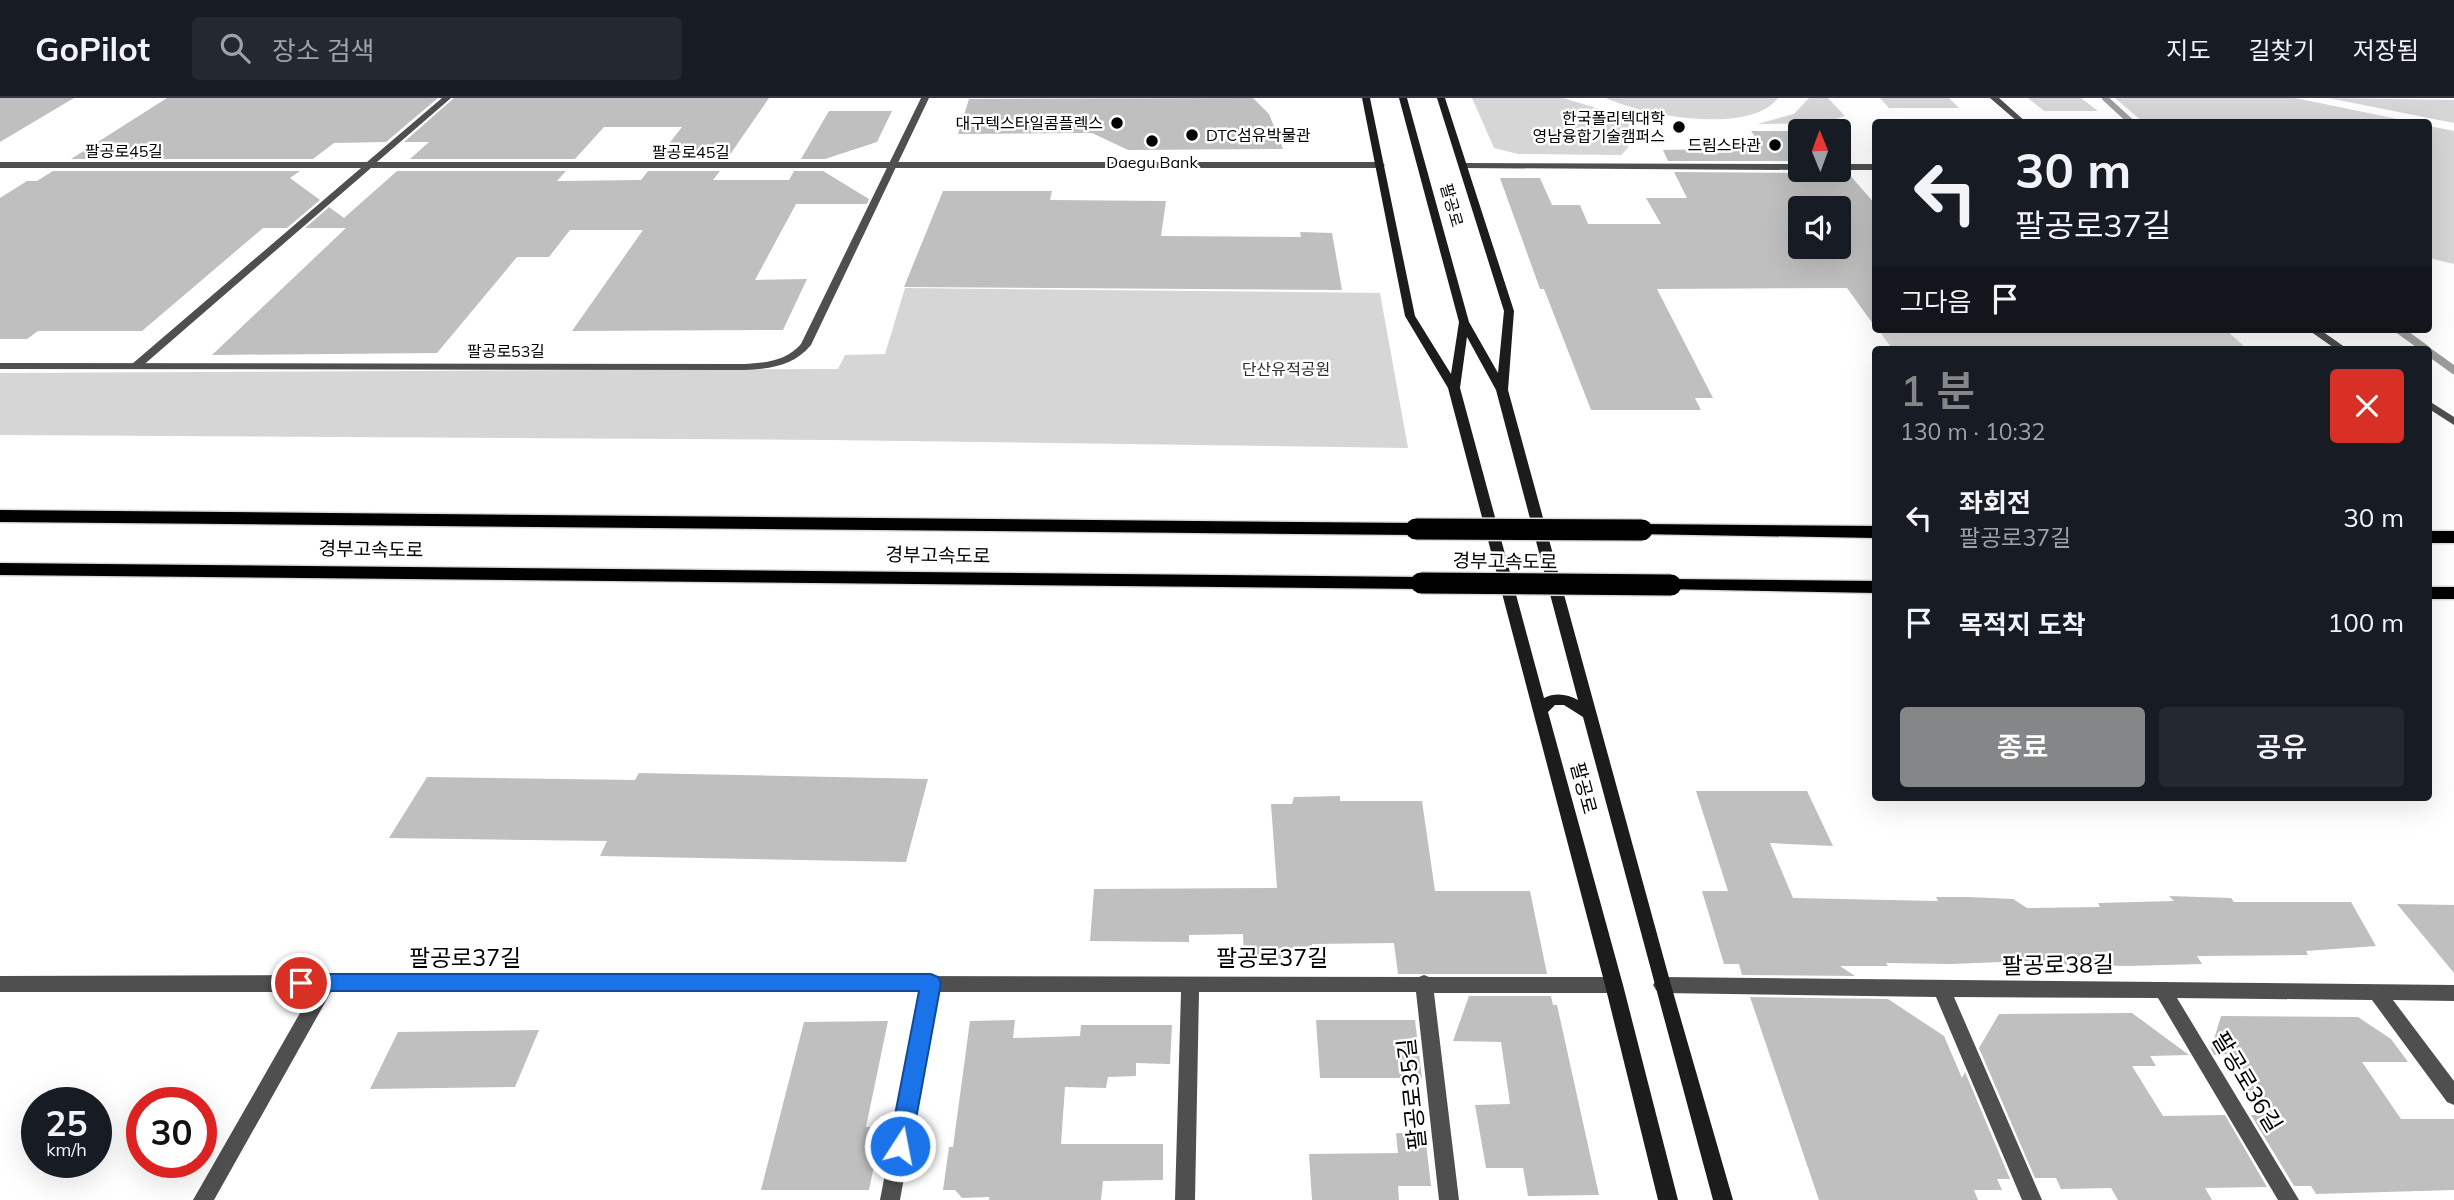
<!DOCTYPE html>
<html lang="ko">
<head>
<meta charset="utf-8">
<style>
	:root { --surface:#171b24; --page:#242831; --text:#f1f3f6; --muted:#9ea1a6; --line:#363941; --accent:#858687 }
	body { margin:0; font-family:Mulish,"Noto Sans KR",sans-serif; background:var(--page); color:var(--text); height:100vh; display:flex; flex-direction:column; font-size:26px; white-space:nowrap }
	* { box-sizing:border-box; margin:0 }
	p { font-size:23px; color:var(--muted) }
	.icon { flex:none; width:38px; height:38px; fill:none; stroke:currentColor; stroke-width:2; stroke-linecap:round; stroke-linejoin:round }
	.map { position:relative; flex:1; overflow:hidden }
	.details { position:absolute; left:1872px; top:248px; width:560px; height:455px; display:flex; flex-direction:column; background:var(--surface); border-radius:7px; box-shadow:0 7px 28px #0002 }
	.details>* { flex:none }
	.hud { position:absolute; left:1872px; top:21px; width:560px; height:214px; border-radius:7px; box-shadow:0 7px 28px #0002; background:#171b24; color:var(--text); overflow:hidden }
	.needle { width:46px; rotate:359deg }
	.tools { position:absolute; left:1788px; top:21px; display:grid; gap:14px }
	.tools a { display:grid; place-items:center; width:63px; height:63px; border-radius:7px; background:var(--surface); box-shadow:0 7px 28px #0002; font-size:35px }
	.speed { position:absolute; left:21px; top:989px; display:flex; gap:14px; font-size:35px; font-weight:700; text-align:center }
	.speed>* { display:grid; place-content:center; width:91px; height:91px; border-radius:50%; background:var(--surface); box-shadow:0 7px 28px #0002; line-height:1 }
	.speed small { font-size:18px; font-weight:400 }
	.speed .limit { border:10px solid #d22; background:#fff; color:#111 }
	.pin { position:absolute; display:grid; place-items:center; width:60px; height:60px; color:#fff; margin:-30px; border:4px solid #fff; border-radius:50%; box-shadow:0 2px 7px #0007 }
	.me { position:absolute; width:77px; margin:-38px; rotate:11deg; stroke-linejoin:round; filter:drop-shadow(0 0 5px #0008) }
	.turn { display:flex; align-items:center; gap:24px; height:147px; padding:0 28px; font-size:32px }
	.turn .icon { width:91px; height:91px; stroke-width:2.5 }
	.turn b { display:block; font-size:49px; line-height:60px }
	.then { display:flex; align-items:center; height:66px; padding:0 28px; background:#0003; gap:14px; font-size:26px }
	.round { display:grid; place-items:center; flex:none; width:74px; height:74px; border-radius:7px; background:var(--page) }
	.summary { display:flex; align-items:center; justify-content:space-between; height:119px; padding:0 28px }
	h1 { font-size:42px; font-weight:600; line-height:52px; color:var(--accent) }
	.button { display:flex; gap:14px; margin-top:auto; padding:14px 28px }
	.button a { flex:1; height:80px; border-radius:7px; background:var(--accent); color:#fff; font-size:28px; font-weight:600; line-height:80px; text-align:center }
	.button a+a { background:var(--page); color:var(--text) }
	ul { padding:0; list-style:none }
	li { display:flex; align-items:center; gap:21px; height:105px; padding:0 28px }
	li div { flex:1 }
	li b { display:block; font-size:26px }
	li em { font-style:normal }
	header { display:flex; align-items:center; gap:42px; box-sizing:border-box; height:98px; padding:0 35px; background:var(--surface); border-bottom:2px solid var(--line) }
	header strong { font-size:33px }
	nav { display:flex; gap:38px; margin-inline-start:auto; font-size:24px }
	.search { width:490px; height:63px; background:var(--page); display:flex; align-items:center; gap:18px; box-sizing:border-box; padding:0 24px; border-radius:7px; color:var(--muted); font-size:26px }
	.map>svg:first-child { display:block }
</style>
</head>
<body>
<header>
<strong>GoPilot</strong>
<div class="search"><svg class="icon" aria-label="search" viewBox="0 0 24 24"><circle cx="10" cy="10" r="6"/><path d="M15 15l6 6"/></svg>장소 검색</div>
<nav><a>지도</a><a>길찾기</a><a>저장됨</a></nav>
</header>
<div class="map">
<svg width="2454" height="1102" viewBox="0 0 2454 1102">
	<rect width="100%" height="100%" fill="#fff"/>
	<path fill="#d6d6d6" d="M1472 0H1563L1626 19 1629 23 1628 50 1621 57 1518 56 1494 50Z
		M1606 0H1778C1749 38 1643 17 1606 0Z
		M1809 0H1828L1845 18 1824 25 1757 26 1794 16Z
		M1880 0H1949L1959 10H1889Z
		M2028 0H2081L2098 13H2044Z
		M2115 0H2295L2412 24H2143Z
		M2328 0 2454 2V25Z
		M2429 28 2454 33V166L2429 160Z
		M905 190 1380 195 1408 350 829 342 0 337V275L838 271 845 257 885 256Z
		M1878 231H2225L2248 252H1893Z"/>
	<g fill="none" stroke-linecap="round" stroke-linejoin="round">
		<path stroke="#9d9d9d" stroke-width="6" d="M2105 0 2131 24"/>
		<path stroke="#9d9d9d" stroke-width="8" d="M2398 231 2427 252
			M2429 254 2454 272"/>
	</g>
	<path fill="#bfbfbf" fill-rule="evenodd" d="M0 0H74L0 44Z
		M167 0H438L386 44 334 45 313 61H71Z
		M454 0H769L727 61H657L682 29H604L575 61H410L429 44H404Z
		M1253 0 1269 16 1283 51 1128 52 1092 35 958 36 969 1Z
		M829 13H892L877 44 825 61H801Z
		M1751 33H1812H1801V63H1668L1663 52 1751 50 1743 40H1756Z
		M1804 72H1836L1839 75H1848L1876 107V230L1847 190 1657 191 1713 300H1695L1701 312H1591L1544 191H1540L1500 80H1540L1552 107H1580L1588 126H1661L1646 100H1687L1674 74 1801 75ZM1801 110H1839V149H1801Z
		M53 73H300L290 80 320 102 287 130H263L142 233H38L27 241H0V100L27 83H37Z
		M397 73H566L557 83 641 82 648 73H720L713 82H789L794 73H823L869 101 867 106H796L755 182 807 181 783 232 572 233 643 132H570L549 159H517L437 255 212 257 346 130H305L329 109 344 120Z
		M943 93H1052L1050 102 1166 103 1161 138 1301 139 1300 134 1332 135 1342 192 904 189Z
		M639 675 928 681 906 764 600 758 607 743 389 740 427 679 635 682Z
		M1696 693H1807L1833 748 1770 745 1793 800 1938 803 1936 799H1968L2013 801 2027 810 2100 809 2098 805 2174 803 2169 798 2231 800 2234 804H2351L2376 848 2306 853 2308 857 2197 858 2202 866 2128 868 2052 866 2050 862 1951 866 1886 865 1888 868H1840L1855 878 1742 877 1739 866H1724L1702 793H1728Z
		M1340 698V703H1422L1435 793H1530L1547 876H1398L1394 845 1312 846V850H1288V861H1244L1243 836 1189 837V844L1090 843 1094 791 1277 790 1271 706H1292L1294 699Z
		M2397 806 2454 807V875Z
		M1469 898H1551L1553 907H1557L1599 1097 1528 1098 1523 1070H1486L1475 1007 1510 1006 1501 944 1453 943Z
		M1750 899 1888 901 1944 938 1962 980 1965 974 2010 1081H1997L2002 1092H1974L1978 1102H1819Z
		M2132 915 2189 957 2150 958 2156 968H2132L2163 1018 2225 1017 2267 1089 2205 1090 2212 1102H2118L2111 1090 2061 1091 2056 1080H2035L1979 950 1999 916Z
		M2221 918 2358 919 2391 941 2408 964H2362L2401 1021H2454V1092L2316 1096 2311 1088H2294L2251 1017H2263L2227 956 2214 957 2211 951Z
		M1015 922 1013 940 1080 938 1081 927H1172L1170 966 1136 965V978L1108 979 1106 990 1065 989 1061 1046H1163V1082L1103 1083 1101 1102H989V1099L962 1100 955 1092H943L949 1049H953L970 923Z
		M1316 922H1415L1422 980H1320Z
		M888 923 866 1029H882L869 1092H761L804 924Z
		M539 932 515 989 370 991 398 934Z
		M1396 1035 1425 1036 1431 1088H1398L1399 1102H1312L1309 1056 1398 1055Z"/>
	<g fill="none" stroke-linecap="round" stroke-linejoin="round">
		<g stroke="#dbdbdb" stroke-width="3">
			<path id="motorway" d="M0 412 1416 425 1425 431 1416 437 0 424Z
				M1642 426 1876 428V440L1635 436 1633 432 1635 428Z
				M2429 433H2454V445H2429Z
				M0 465 1421 479 1428 481 1431 485 1428 489 1421 491 0 477Z
				M1671 481 1876 483V495L1664 491 1661 487 1664 483Z
				M2429 489H2454V501H2429Z"/>
		</g>
		<path fill="#4f4f4f" fill-rule="evenodd" d="M442 0H451L377 64H1381L1385 67 1381 70H371L140 270H132V266L361 70H0V64H367Z
			M1464 65 1801 66V72L1461 70 1460 68Z
			M1839 66H1876V72H1839Z
			M327 877 1419 879 1424 877 1429 879H1614L1620 882 1623 887 1620 892 1614 895H1434L1459 1102H1439L1416 894H1199L1195 1102H1175L1181 894H938L900 1102H880L920 894H331L214 1102H193L312 894H0V878Z
			M1662 879 2454 887V903L2393 902 2454 983V1007L2447 1004 2372 902 2177 900 2299 1102H2278L2158 900 1954 899 2042 1102H2022L1936 899 1662 895 1656 892 1653 887 1656 882Z"/>
		<path fill="#4f4f4f" fill-rule="evenodd" d="M921 0H929L811 247C794 268 769 271 744 272L0 271V265L744 266C766 265 786 263 801 246Z
			M1990 0H1999L2026 24H2018Z
			M2307 231H2319L2349 252H2337Z
			M2429 303 2454 319V327L2429 311Z"/>
		<path fill="#1c1c1c" fill-rule="evenodd" d="M1362 0H1370L1415 218 1451 276 1459 224 1399 0H1407L1469 224 1498 275 1504 213 1437 0H1445L1514 213 1508 292 1671 887 1733 1102H1713L1583 619 1564 607H1555L1548 614 1623 887 1678 1102H1658L1605 887 1448 290 1405 218ZM1467 239 1496 292 1578 602C1568 596 1555 594 1544 600L1460 290Z"/>
		<use href="#motorway" fill="#000" fill-rule="evenodd"/>
		<g stroke="#dbdbdb" stroke-width="24" stroke-linecap="butt">
			<path id="motorway-bridge" d="M1416 431 1642 432
				M1421 485 1671 487"/>
		</g>
		<use href="#motorway-bridge" stroke="#000" stroke-width="21"/>
	</g>
	<path fill="#1a73e8" stroke="#114b97" stroke-width="2" d="M301 876H931L938 879 941 885 911 1048 908 1055 900 1058 892 1055 889 1048 919 893H301L294 891 291 885 294 879Z"/>
	<g fill="#000" stroke="#fff" stroke-width="2.5">
		<circle cx="1117" cy="25" r="7"/>
		<circle cx="1679" cy="29" r="7"/>
		<circle cx="1192" cy="37" r="7"/>
		<circle cx="1152" cy="43" r="7"/>
		<circle cx="1775" cy="47" r="7"/>
	</g>
	<g text-anchor="middle" stroke-width="5" stroke-linejoin="round" paint-order="stroke">
		<g font-size="16" fill="#000" stroke="#fff" text-anchor="end">
			<text x="1665" y="26">한국폴리텍대학<tspan x="1665" dy="18">영남융합기술캠퍼스</tspan></text>
			<text x="1103" y="31">대구텍스타일콤플렉스</text>
			<text x="1206" y="43" text-anchor="start">DTC섬유박물관</text>
			<text x="1761" y="53">드림스타관</text>
			<text x="1152" y="70" text-anchor="middle">Daegu Bank</text>
		</g>
		<g font-size="16" fill="#000" stroke="#fff">
			<text x="124" y="59">팔공로45길</text>
			<text x="691" y="60">팔공로45길</text>
			<text transform="translate(1452 107) rotate(74)" y="6">팔공로</text>
			<text x="506" y="259">팔공로53길</text>
		</g>
		<g font-size="16" fill="#2d2d2d" stroke="#fff">
			<text x="1286" y="277">단산유적공원</text>
		</g>
		<g font-size="19" fill="#000" stroke="#fff">
			<text transform="translate(371 451) rotate(1)" y="7">경부고속도로</text>
			<text transform="translate(938 457) rotate(1)" y="7">경부고속도로</text>
			<text transform="translate(1505 463) rotate(1)" y="7">경부고속도로</text>
			<text transform="translate(1584 690) rotate(75)" y="7">팔공로</text>
		</g>
		<g font-size="23" fill="#000" stroke="#fff">
			<text x="465" y="868">팔공로37길</text>
			<text x="1272" y="868">팔공로37길</text>
			<text transform="translate(2058 867) rotate(-1)" y="8">팔공로38길</text>
			<text transform="translate(2247 984) rotate(59)" y="8">팔공로36길</text>
			<text transform="translate(1412 996) rotate(-96)" y="8">팔공로35길</text>
		</g>
	</g>
</svg>
<div class="tools">
<a><svg class="needle" viewBox="-14 -14 28 28"><path d="M0-13l5 13h-10z" fill="#e53935"/><path d="M0 13l5-13h-10z" fill="#9ea1a6"/></svg></a>
<a><svg class="icon" aria-label="sound" viewBox="0 0 24 24"><path d="M4 9h4l5-4v14l-5-4H4zM17 9q2 3 0 6"/></svg></a>
</div>
<div class="speed"><div>25<small>km/h</small></div><div class="limit">30</div></div>
<div class="pin" style="left:301px;top:885px;background:#d93025"><svg class="icon" aria-label="arrive" viewBox="0 0 24 24"><path d="M6 21V4h12l-3 4 3 4H6"/></svg></div>
<svg class="me" style="left:900px;top:1048px" viewBox="-20 -20 40 40"><circle r="17" fill="#1a73e8" stroke="#fff" stroke-width="3"/><path d="M0-11L8 9 0 5-8 9z" fill="#fff"/></svg>
<div class="hud">
<div class="turn"><svg class="icon" aria-label="left" viewBox="0 0 24 24"><path d="M17 20v-9H6M10 6l-5 5 5 5"/></svg><div><b>30 m</b>팔공로37길</div></div>
<div class="then">그다음<svg class="icon" aria-label="arrive" viewBox="0 0 24 24"><path d="M6 21V4h12l-3 4 3 4H6"/></svg></div>
</div>
<section class="details">
<div class="summary"><div><h1>1 분</h1><p>130 m · 10:32</p></div><a class="round" style="background:#d93025;color:#fff"><svg class="icon" aria-label="close" viewBox="0 0 24 24"><path d="M6 6l12 12M18 6L6 18"/></svg></a></div>
<ul>
<li><svg class="icon" aria-label="left" viewBox="0 0 24 24"><path d="M17 20v-9H6M10 6l-5 5 5 5"/></svg><div><b>좌회전</b><p>팔공로37길</p></div><em>30 m</em></li>
<li><svg class="icon" aria-label="arrive" viewBox="0 0 24 24"><path d="M6 21V4h12l-3 4 3 4H6"/></svg><div><b>목적지 도착</b></div><em>100 m</em></li>
</ul>
<div class="button"><a>종료</a><a>공유</a></div>
</section>
</div>
</body>
</html>
